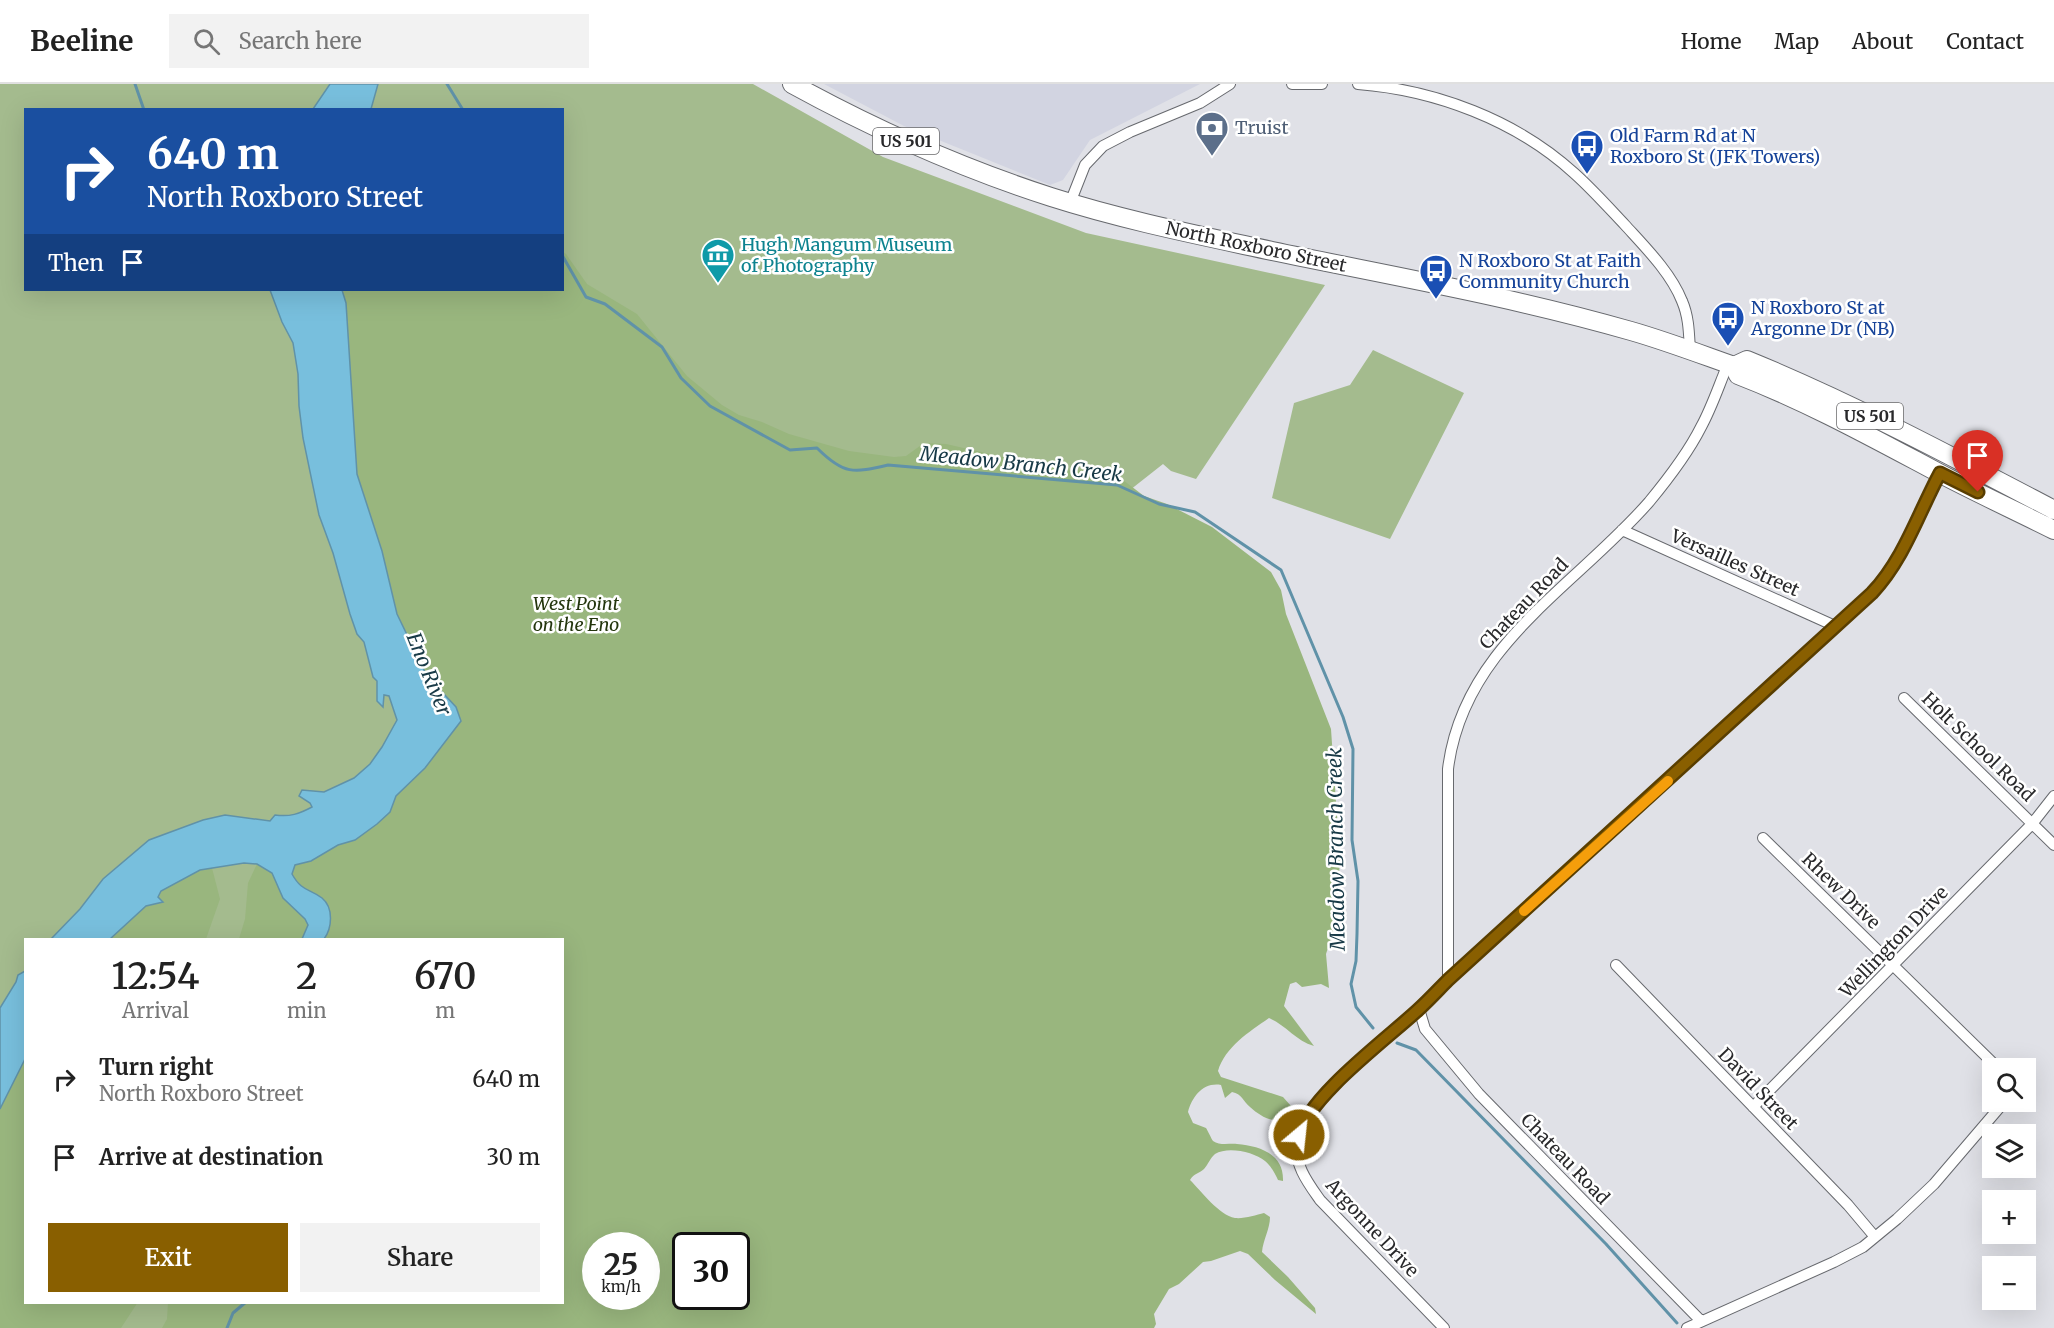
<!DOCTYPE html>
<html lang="en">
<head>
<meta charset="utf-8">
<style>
	:root { --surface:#fff; --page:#f2f2f2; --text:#222; --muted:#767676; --line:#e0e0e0; --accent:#895f00 }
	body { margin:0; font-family:Merriweather,serif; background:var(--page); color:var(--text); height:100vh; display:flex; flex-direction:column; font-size:22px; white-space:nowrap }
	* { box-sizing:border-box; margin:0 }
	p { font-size:20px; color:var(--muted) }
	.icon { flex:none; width:33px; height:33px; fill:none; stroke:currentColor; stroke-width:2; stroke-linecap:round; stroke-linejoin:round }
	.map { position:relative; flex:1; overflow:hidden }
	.sheet { position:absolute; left:24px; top:854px; width:540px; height:366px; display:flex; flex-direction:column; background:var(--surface); border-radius:0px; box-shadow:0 6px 24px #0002 }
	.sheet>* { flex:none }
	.top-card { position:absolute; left:24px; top:24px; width:540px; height:183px; border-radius:0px; box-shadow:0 6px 24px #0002; background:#1a4fa0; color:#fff; overflow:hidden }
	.fabs { position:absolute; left:1982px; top:974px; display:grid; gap:12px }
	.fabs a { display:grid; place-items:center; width:54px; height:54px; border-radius:0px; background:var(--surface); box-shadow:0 6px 24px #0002; font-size:30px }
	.speed { position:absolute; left:582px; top:1148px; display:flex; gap:12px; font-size:30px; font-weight:700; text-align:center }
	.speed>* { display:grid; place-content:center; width:78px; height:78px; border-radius:50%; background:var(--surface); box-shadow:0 6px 24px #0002; line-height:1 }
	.speed small { font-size:15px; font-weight:400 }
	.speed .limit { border:3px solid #111; border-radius:9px; background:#fff; color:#111 }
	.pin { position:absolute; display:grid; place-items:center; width:51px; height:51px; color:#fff; margin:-62px -26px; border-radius:50% 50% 50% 0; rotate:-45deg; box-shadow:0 0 6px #0007 }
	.pin .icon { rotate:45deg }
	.me { position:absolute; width:66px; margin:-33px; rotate:28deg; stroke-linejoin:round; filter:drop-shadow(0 0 4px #0008) }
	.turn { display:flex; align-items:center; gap:21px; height:126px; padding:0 24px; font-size:27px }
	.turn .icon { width:78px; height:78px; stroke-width:2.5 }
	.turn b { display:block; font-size:42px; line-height:51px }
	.then { display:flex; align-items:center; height:57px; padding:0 24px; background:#0003; gap:12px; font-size:22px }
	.eta { display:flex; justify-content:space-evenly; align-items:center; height:102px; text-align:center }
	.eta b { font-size:36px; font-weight:600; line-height:42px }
	.primary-button { display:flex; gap:12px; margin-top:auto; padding:12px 24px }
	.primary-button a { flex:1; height:69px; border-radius:0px; background:var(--accent); color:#fff; font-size:24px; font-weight:600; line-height:69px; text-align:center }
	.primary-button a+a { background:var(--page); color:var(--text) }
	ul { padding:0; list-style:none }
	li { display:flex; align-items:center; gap:18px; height:78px; padding:0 24px }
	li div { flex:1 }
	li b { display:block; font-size:22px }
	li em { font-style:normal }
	header { display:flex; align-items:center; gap:36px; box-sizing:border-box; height:84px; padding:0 30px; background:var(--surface); border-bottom:2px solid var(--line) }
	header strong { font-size:28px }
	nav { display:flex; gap:33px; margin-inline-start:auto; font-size:21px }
	.search { width:420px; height:54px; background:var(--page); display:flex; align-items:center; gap:15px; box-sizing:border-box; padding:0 21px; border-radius:0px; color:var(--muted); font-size:22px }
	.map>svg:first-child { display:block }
</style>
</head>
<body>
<header>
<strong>Beeline</strong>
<div class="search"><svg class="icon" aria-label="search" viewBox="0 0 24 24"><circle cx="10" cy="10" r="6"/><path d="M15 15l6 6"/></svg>Search here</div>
<nav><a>Home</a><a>Map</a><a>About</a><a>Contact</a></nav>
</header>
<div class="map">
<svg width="2054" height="1244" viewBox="0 0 2054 1244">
	<rect width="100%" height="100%" fill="#e0e1e7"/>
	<path fill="#d2d4e1" d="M824 0H1200L1090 56 1063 96 1050 101 904 42Z"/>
	<path fill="#a4bb8e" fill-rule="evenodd" d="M0 0H753L883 73 1086 149 1325 201 1196 395 1171 387 1163 380 1130 406 596 1161 548 1244H0ZM26 26H562V206H26ZM26 855H562V1218H26Z
		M1373 266 1464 309 1390 455 1272 414 1294 319 1350 301Z"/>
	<path fill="#99b67e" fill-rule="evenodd" d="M563 168 566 170 587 200 637 230 687 292 722 321 739 331 762 338 789 350 849 367 894 373 906 372 924 359 946 360 1061 386 1087 387 1123 396 1144 412 1167 420 1212 443 1271 488 1281 506 1286 530 1331 645 1340 777 1335 842 1326 870 1329 904 1321 900 1302 903 1296 898 1290 900 1284 922 1314 962C1296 957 1286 941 1269 934 1249 948 1225 963 1218 987L1221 993 1283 1013 1291 1022 1290 1034C1275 1040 1262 1034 1250 1023 1243 1017 1242 1010 1232 1008L1225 1014 1221 1001C1203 998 1192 1013 1188 1028L1193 1039 1206 1044C1208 1047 1211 1054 1213 1057 1220 1062 1230 1059 1237 1060 1260 1062 1284 1070 1283 1097L1278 1096C1275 1089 1271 1082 1265 1077 1254 1068 1228 1062 1215 1070 1210 1074 1208 1081 1204 1085 1199 1090 1194 1089 1190 1096 1202 1108 1219 1131 1235 1134 1244 1135 1256 1131 1264 1129L1270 1133C1270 1145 1263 1156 1262 1168L1288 1193 1315 1224 1316 1230 1275 1196 1248 1170 1240 1167 1211 1177 1203 1178 1179 1200 1169 1205 1154 1230 1156 1240 1154 1244H162L167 1235 168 1218H562V855H324L328 849 322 814C309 808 299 803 292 790L295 781 311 777 338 761 355 756 390 728 396 712 425 684 456 623 427 592 397 530 382 467 357 390 346 219 342 206H562ZM596 1161H646V1212H596ZM686 1161H736V1212H686Z
		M257 780 272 789 283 814 305 835 308 841 302 855H239L245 835 248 799Z
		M212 784 220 815 206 855H110L146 822 162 819 157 814 161 807 200 786Z
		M25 975 26 1218H138L121 1244H0V1025Z"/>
	<path fill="#78bfdd" stroke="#6092a8" stroke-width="1.5" d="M330 0H378L371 25H313Z
		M270 206H342L346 219 357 390 382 467 397 530 427 592 456 623 461 637 425 684 396 712 390 728 377 740 355 756 338 761 311 777 295 781 292 790C302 808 309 804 322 814 334 824 332 844 324 855H302L308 841 305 835 283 814 272 789 257 780 244 779 200 786 161 807 158 813 163 818 146 822 110 855H51L80 825 103 795 149 756 203 736 225 731 270 737 275 731C290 733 299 730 312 723L310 719 299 712 302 706 324 708 354 694 370 680 382 663 397 636 389 612 384 611 383 623 377 617V597L373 593 364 558 357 550 350 530 333 469 319 431 303 354 299 322 298 290 293 259 282 238Z
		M25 887V975L0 1025V924L16 898 18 891Z"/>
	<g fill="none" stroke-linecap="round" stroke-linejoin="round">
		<path stroke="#6092a8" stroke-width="3" d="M135 0 144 26
			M447 0 463 26
			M562 171 586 213 605 220 662 263 681 294 710 322 790 366 817 364C844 391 853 389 888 381L1117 401 1159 420 1195 428 1281 486 1343 633 1353 665 1352 756 1358 797 1357 850 1356 877 1351 900 1356 923 1373 944
			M1397 959 1416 966 1606 1160 1677 1239
			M227 1244 233 1229 246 1218"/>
		<g stroke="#67696e" stroke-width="12">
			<path id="street" d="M1292 0H1322
				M1358 0C1435 6 1516 36 1574 89 1592 105 1608 123 1625 141 1645 163 1671 189 1682 217 1689 233 1689 250 1690 267
				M1070 119 1085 81 1103 62 1130 48 1200 19 1230 0
				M1622 446 1835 542
				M1904 614 2054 761
				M1763 754 1998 984
				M1616 881 1848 1121 1875 1153
				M1448 896V685C1463 562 1575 503 1649 418 1668 395 1688 369 1701 343 1712 323 1719 301 1728 280
				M1419 925 1425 945 1479 1010 1701 1237
				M1753 1023 2032 740 2054 712
				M1444 1244 1320 1116C1308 1099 1294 1081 1297 1058 1302 1016 1388 955 1420 925 1430 916 1439 905 1448 896L1872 509C1904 475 1918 429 1940 389
				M1687 1244 1834 1178 1863 1163 1897 1135 1934 1100 2005 1017"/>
		</g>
		<g stroke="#67696e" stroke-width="20">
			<path id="highway" d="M792 0C874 45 961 84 1051 113 1123 136 1198 151 1272 167 1392 192 1513 213 1631 247 1666 257 1700 270 1734 282L1738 291C1808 318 1873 354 1939 389 1977 409 2016 427 2054 446
				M1734 282 1747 276C1852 319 1953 373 2054 426"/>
		</g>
		<use href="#street" stroke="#fff" stroke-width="10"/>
		<use href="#highway" stroke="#fff" stroke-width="18"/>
	</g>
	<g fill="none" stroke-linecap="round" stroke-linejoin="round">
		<g stroke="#593e00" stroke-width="15">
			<path id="route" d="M1299 1051C1309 1012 1388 954 1419 925 1429 916 1439 905 1448 896L1872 509C1904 475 1918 430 1940 389L1978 408"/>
		</g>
		<use href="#route" stroke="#895f00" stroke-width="10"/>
		<path stroke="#f59e0b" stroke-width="10" d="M1524 827 1668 697"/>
	</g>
	<defs>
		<g id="bank-pin" transform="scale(1.725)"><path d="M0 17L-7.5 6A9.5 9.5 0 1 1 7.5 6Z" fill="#5c6f8a" stroke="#fff"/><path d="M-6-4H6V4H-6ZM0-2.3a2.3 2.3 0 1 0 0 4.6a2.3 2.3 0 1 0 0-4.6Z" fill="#fff"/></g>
		<g id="bus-pin" transform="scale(1.725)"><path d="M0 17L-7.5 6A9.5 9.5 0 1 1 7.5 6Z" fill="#1a4fb4" stroke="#fff"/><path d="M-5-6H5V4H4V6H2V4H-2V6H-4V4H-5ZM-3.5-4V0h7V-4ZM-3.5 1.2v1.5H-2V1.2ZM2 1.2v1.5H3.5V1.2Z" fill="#fff"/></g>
		<g id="museum-pin" transform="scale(1.725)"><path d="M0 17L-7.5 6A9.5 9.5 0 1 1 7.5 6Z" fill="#0f9aa8" stroke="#fff"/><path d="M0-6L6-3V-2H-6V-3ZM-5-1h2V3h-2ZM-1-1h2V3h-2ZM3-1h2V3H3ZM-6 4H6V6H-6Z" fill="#fff"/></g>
	</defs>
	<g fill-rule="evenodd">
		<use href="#bank-pin" x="1212" y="44"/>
		<use href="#bus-pin" x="1587" y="62"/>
		<use href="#museum-pin" x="718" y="171"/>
		<use href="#bus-pin" x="1436" y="187"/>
		<use href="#bus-pin" x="1728" y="234"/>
	</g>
	<g text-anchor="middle" stroke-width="5" stroke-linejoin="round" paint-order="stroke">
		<g fill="#fff" stroke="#69696b" stroke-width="1.5">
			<rect x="873" y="44" width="66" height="26" rx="4.5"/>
			<rect x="1837" y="319" width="66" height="26" rx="4.5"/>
		</g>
		<g font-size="16" font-weight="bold" fill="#29292b">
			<text x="906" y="63">US 501</text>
			<text x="1870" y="338">US 501</text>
		</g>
		<g font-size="18" fill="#4e5e75" stroke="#fff" text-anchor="start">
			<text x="1235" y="50">Truist</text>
		</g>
		<g font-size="18" fill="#164399" stroke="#fff" text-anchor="start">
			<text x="1610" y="58">Old Farm Rd at N<tspan x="1610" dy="21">Roxboro St (JFK Towers)</tspan></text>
			<text x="1459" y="183">N Roxboro St at Faith<tspan x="1459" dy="21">Community Church</tspan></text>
			<text x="1751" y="230">N Roxboro St at<tspan x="1751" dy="21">Argonne Dr (NB)</tspan></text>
		</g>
		<g font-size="18" fill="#0d838f" stroke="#fff" text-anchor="start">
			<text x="741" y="167">Hugh Mangum Museum<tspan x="741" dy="21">of Photography</tspan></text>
		</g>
		<g font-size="18" fill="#29292b" stroke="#fff">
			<text transform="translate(1256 163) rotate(12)" y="6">North Roxboro Street</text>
			<text transform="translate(1735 479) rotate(24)" y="6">Versailles Street</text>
			<text transform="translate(1524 520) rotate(-46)" y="6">Chateau Road</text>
			<text transform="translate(1978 663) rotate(44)" y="6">Holt School Road</text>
			<text transform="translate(1841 807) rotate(44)" y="6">Rhew Drive</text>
			<text transform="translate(1894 858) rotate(-46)" y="6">Wellington Drive</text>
			<text transform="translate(1758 1005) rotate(46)" y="6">David Street</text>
			<text transform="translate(1565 1075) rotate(46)" y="6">Chateau Road</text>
			<text transform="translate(1372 1144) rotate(47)" y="6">Argonne Drive</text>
		</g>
		<g font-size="18" font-style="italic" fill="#24360d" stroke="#fff">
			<text x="576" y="526">West Point<tspan x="576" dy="21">on the Eno</tspan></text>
		</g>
		<g font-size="20" font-style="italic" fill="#183a47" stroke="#fff">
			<text transform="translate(1021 380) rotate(6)" y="7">Meadow Branch Creek</text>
			<text transform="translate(429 590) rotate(68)" y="7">Eno River</text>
			<text transform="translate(1336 765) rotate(-91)" y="7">Meadow Branch Creek</text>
		</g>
	</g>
</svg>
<div class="fabs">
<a><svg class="icon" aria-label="search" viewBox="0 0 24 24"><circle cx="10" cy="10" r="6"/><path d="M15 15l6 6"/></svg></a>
<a><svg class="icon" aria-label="layers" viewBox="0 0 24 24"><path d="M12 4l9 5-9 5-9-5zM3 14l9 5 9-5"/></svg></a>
<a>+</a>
<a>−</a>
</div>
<div class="speed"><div>25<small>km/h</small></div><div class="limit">30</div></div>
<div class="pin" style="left:1978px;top:408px;background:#d93025"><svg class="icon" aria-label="arrive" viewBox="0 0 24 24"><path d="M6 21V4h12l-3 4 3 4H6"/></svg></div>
<svg class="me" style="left:1299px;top:1051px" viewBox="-20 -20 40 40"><circle r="17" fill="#895f00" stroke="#fff" stroke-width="3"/><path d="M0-11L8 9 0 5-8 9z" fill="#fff"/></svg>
<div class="top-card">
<div class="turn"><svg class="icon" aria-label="right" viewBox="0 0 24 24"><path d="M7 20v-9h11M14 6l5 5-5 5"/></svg><div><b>640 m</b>North Roxboro Street</div></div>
<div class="then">Then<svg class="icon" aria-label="arrive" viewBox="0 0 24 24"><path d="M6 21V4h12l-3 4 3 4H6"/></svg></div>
</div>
<section class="sheet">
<div class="eta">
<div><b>12:54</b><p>Arrival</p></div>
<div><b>2</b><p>min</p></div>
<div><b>670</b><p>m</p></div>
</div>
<ul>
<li><svg class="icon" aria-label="right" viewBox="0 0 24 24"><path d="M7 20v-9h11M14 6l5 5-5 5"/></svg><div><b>Turn right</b><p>North Roxboro Street</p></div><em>640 m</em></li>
<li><svg class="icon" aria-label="arrive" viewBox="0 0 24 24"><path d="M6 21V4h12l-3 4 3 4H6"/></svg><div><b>Arrive at destination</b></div><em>30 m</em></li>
</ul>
<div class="primary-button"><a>Exit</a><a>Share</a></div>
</section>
</div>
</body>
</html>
